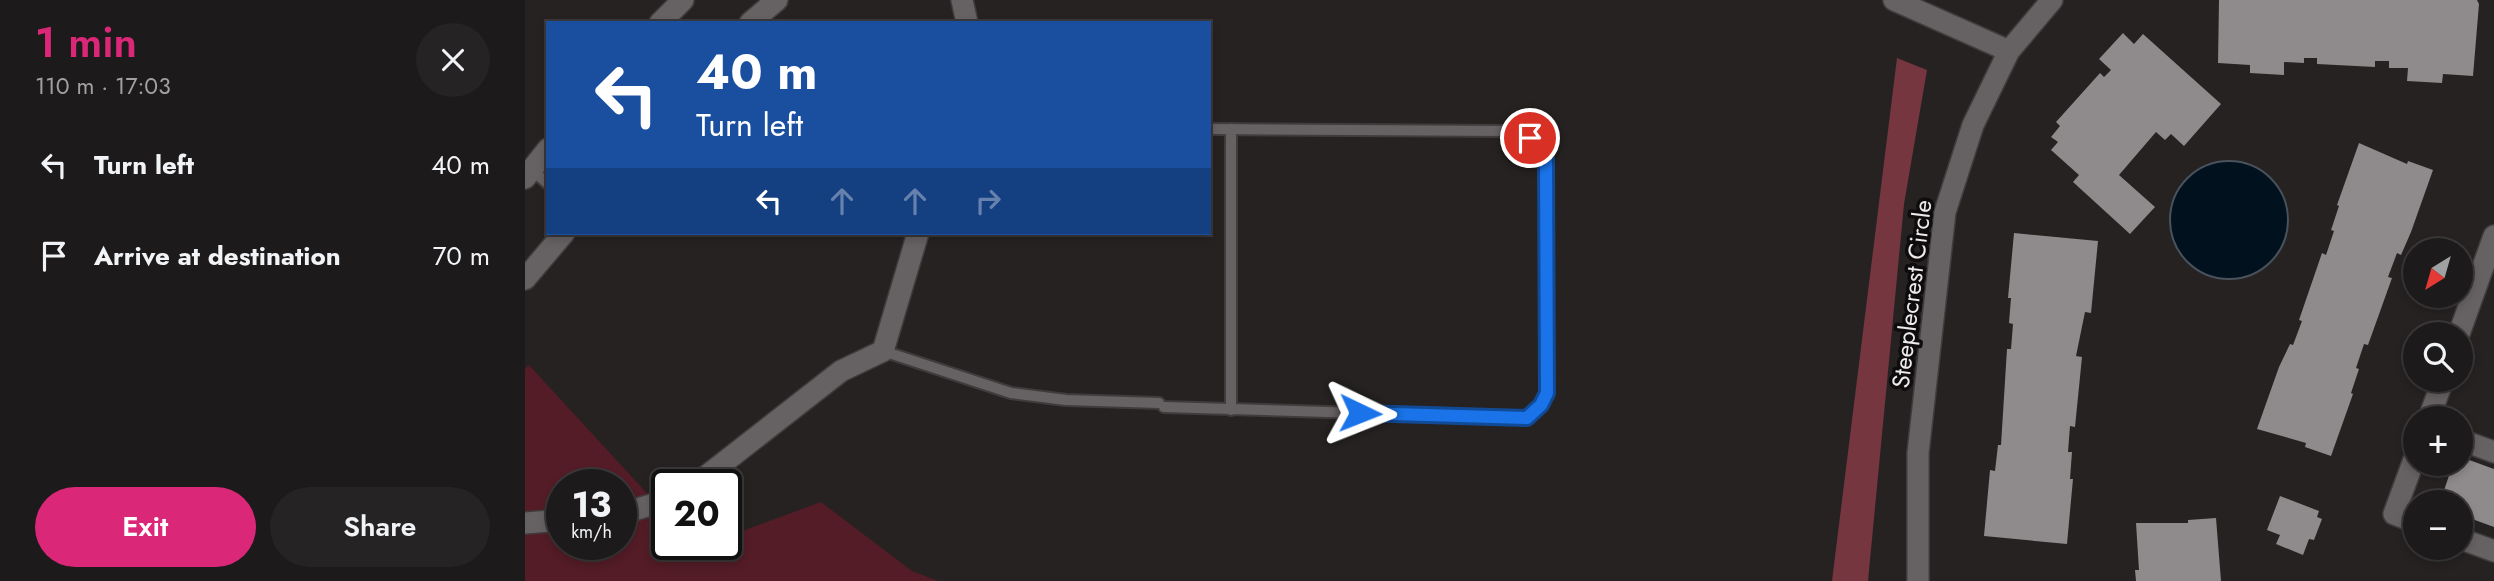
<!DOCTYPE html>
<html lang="en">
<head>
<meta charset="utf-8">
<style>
	:root { --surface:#1c1a1a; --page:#252323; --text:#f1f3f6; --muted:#a0a1a2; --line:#3a3839; --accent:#db2777 }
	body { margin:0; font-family:Jost,sans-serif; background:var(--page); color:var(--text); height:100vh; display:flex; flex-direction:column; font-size:26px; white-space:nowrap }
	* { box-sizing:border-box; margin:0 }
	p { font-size:23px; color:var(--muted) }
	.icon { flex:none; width:38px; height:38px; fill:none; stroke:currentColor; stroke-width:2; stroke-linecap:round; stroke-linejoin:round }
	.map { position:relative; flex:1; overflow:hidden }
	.sheet { display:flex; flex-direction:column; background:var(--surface); width:525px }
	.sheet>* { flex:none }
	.guide { position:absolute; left:21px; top:21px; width:665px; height:214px; border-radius:0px; box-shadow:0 4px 10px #0003,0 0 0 2px var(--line); background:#1a4fa0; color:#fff; overflow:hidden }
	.needle { width:46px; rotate:217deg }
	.buttons { position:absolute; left:1878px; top:238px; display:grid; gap:14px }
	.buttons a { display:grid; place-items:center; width:70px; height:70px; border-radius:50%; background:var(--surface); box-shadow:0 4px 10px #0003,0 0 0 2px var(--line); font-size:35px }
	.speed { position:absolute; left:21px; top:469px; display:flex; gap:14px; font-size:35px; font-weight:700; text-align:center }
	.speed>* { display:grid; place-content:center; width:91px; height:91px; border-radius:50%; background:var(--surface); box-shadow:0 4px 10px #0003,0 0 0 2px var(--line); line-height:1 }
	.speed small { font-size:18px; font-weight:400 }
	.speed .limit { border:4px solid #111; border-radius:10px; background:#fff; color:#111 }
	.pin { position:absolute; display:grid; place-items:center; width:60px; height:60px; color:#fff; margin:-30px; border:4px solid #fff; border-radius:50%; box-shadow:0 2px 7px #0007 }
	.me { position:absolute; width:77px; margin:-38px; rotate:92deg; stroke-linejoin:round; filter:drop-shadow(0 0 5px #0008) }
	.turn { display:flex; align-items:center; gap:24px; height:147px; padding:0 35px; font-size:32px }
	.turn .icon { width:91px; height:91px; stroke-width:2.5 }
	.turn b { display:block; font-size:49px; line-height:60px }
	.lanes { display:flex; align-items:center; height:66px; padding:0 35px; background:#0003; justify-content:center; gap:35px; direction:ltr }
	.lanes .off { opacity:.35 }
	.round { display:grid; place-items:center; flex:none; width:74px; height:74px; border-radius:37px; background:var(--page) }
	.head { display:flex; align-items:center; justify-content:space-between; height:119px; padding:0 35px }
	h1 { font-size:42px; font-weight:600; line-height:52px; color:var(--accent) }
	.action { display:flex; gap:14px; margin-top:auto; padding:14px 35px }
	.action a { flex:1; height:80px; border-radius:42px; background:var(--accent); color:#fff; font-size:28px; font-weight:600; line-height:80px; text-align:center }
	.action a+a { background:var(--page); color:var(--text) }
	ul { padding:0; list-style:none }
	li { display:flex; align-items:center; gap:21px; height:91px; padding:0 35px }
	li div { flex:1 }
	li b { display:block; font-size:26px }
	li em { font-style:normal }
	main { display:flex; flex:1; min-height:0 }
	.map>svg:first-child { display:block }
</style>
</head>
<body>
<main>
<section class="sheet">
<div class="head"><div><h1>1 min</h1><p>110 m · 17:03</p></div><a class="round"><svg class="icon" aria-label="close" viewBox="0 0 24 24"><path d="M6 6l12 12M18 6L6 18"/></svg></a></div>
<ul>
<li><svg class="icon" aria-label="left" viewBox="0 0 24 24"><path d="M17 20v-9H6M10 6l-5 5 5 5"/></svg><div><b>Turn left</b></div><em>40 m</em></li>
<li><svg class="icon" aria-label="arrive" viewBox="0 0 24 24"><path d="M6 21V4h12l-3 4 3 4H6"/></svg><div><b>Arrive at destination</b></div><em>70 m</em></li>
</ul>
<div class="action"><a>Exit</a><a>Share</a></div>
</section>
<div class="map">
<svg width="1969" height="581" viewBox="0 0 1969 581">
	<rect width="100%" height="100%" fill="#262222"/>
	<path fill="#531c26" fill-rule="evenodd" d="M4 365 142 515V544H169L172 548 201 544V537L296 502 387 571 413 581H0V369ZM37 485H96V544H37Z"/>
	<path fill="#753640" d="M1372 58 1402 70 1379 204 1343 581H1307Z"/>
	<path fill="#02111e" stroke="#48525c" stroke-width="2" d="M1645 220a59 59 0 1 1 118 0a59 59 0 1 1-118 0Z"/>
	<path fill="#8f8a8b" d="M1694 0H1952L1954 4 1948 76 1918 74 1917 83 1882 81 1883 68H1864V61H1850V67L1792 64V58H1779V63L1759 62V75L1725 73V65L1693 63Z
		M1598 33 1609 44 1618 34 1696 104 1659 146 1646 134 1640 140 1631 132 1594 175 1630 207 1605 234 1548 182 1554 175 1526 150 1533 142 1526 137 1535 126 1531 122 1575 73 1579 77 1586 70 1574 59Z
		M1834 143 1882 164 1883 161 1908 170 1886 232 1876 255 1872 253 1863 277 1867 278 1843 345 1839 344 1831 368 1834 369 1826 393 1828 394 1806 456 1780 447 1781 443 1732 429 1754 367 1765 344 1768 345 1777 321 1774 320 1797 253 1801 255 1809 231 1806 230 1814 206 1812 205Z
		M1489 233 1573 241 1566 313 1560 312 1551 356 1557 357 1550 427 1545 426 1543 452H1547L1545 479H1548L1542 544 1459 536 1465 470 1470 471 1473 445H1476L1482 349H1486L1488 324 1484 323 1486 298H1483Z
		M1936 457 1969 469V527L1936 515V502H1915L1928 464H1936Z
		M1755 496 1794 511 1792 517 1797 519 1789 540 1784 539 1778 555 1751 544 1755 535 1742 530Z
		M1691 518 1696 581H1611L1610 570H1614L1611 523H1663V520Z"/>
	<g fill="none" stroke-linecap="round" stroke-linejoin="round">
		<g stroke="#403c3d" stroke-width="14">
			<path id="lane" d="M706 129V410
				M4 167 23 184
				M358 351 486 393 541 400 634 403
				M639 407 1002 418 1016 405 1022 393 1021 159 1005 138 984 131 684 129"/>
		</g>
		<g stroke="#403c3d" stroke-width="24">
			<path id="street" d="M437 0 442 23
				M1369 0 1484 51
				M135 23 158 0
				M225 23 252 0
				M0 178 23 149
				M0 279 39 233
				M1934 334 1969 236
				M1904 418 1918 380
				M1936 440 1969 452
				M1890 457 1869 514 1890 522
				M170 485 316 371 358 351 393 233
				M96 514 142 500
				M0 523 37 520
				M1936 539 1969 551
				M1393 581V453L1420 212 1448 125 1484 51 1527 0"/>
		</g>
		<use href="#lane" stroke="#666162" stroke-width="10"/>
		<use href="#street" stroke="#666162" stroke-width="21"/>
	</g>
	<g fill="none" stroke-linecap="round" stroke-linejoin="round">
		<g stroke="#114b97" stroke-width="18">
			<path id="route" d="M835 413 1002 418 1016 405 1022 393 1021 159 1005 138"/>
		</g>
		<use href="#route" stroke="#1a73e8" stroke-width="12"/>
	</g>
	<g text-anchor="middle" stroke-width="7" stroke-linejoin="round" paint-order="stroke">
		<g font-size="24" fill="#edebeb" stroke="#0e0c0c">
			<text transform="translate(1387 294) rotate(-83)" y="8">Steeplecrest Circle</text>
		</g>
	</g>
</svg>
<div class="buttons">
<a><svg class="needle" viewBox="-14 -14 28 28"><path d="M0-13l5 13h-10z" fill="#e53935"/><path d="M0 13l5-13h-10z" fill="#a0a1a2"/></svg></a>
<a><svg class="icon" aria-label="search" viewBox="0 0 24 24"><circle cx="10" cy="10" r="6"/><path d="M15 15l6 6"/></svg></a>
<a>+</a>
<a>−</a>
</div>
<div class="speed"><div>13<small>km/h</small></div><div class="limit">20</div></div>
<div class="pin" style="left:1005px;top:138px;background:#d93025"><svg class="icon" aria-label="arrive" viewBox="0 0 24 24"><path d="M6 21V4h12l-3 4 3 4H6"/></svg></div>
<svg class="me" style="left:835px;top:413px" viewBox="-20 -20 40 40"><path d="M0-17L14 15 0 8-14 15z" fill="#1a73e8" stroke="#fff" stroke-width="4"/></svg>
<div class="guide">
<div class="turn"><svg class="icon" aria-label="left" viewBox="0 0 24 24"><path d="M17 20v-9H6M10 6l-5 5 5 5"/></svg><div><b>40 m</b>Turn left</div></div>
<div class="lanes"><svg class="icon" aria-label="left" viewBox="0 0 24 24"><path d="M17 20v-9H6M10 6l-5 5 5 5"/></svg><svg class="icon off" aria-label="ahead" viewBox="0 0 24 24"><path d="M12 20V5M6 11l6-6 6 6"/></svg><svg class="icon off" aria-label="ahead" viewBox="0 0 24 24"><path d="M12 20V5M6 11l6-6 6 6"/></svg><svg class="icon off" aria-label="right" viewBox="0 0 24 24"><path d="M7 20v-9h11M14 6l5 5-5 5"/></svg></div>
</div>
</div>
</main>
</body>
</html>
